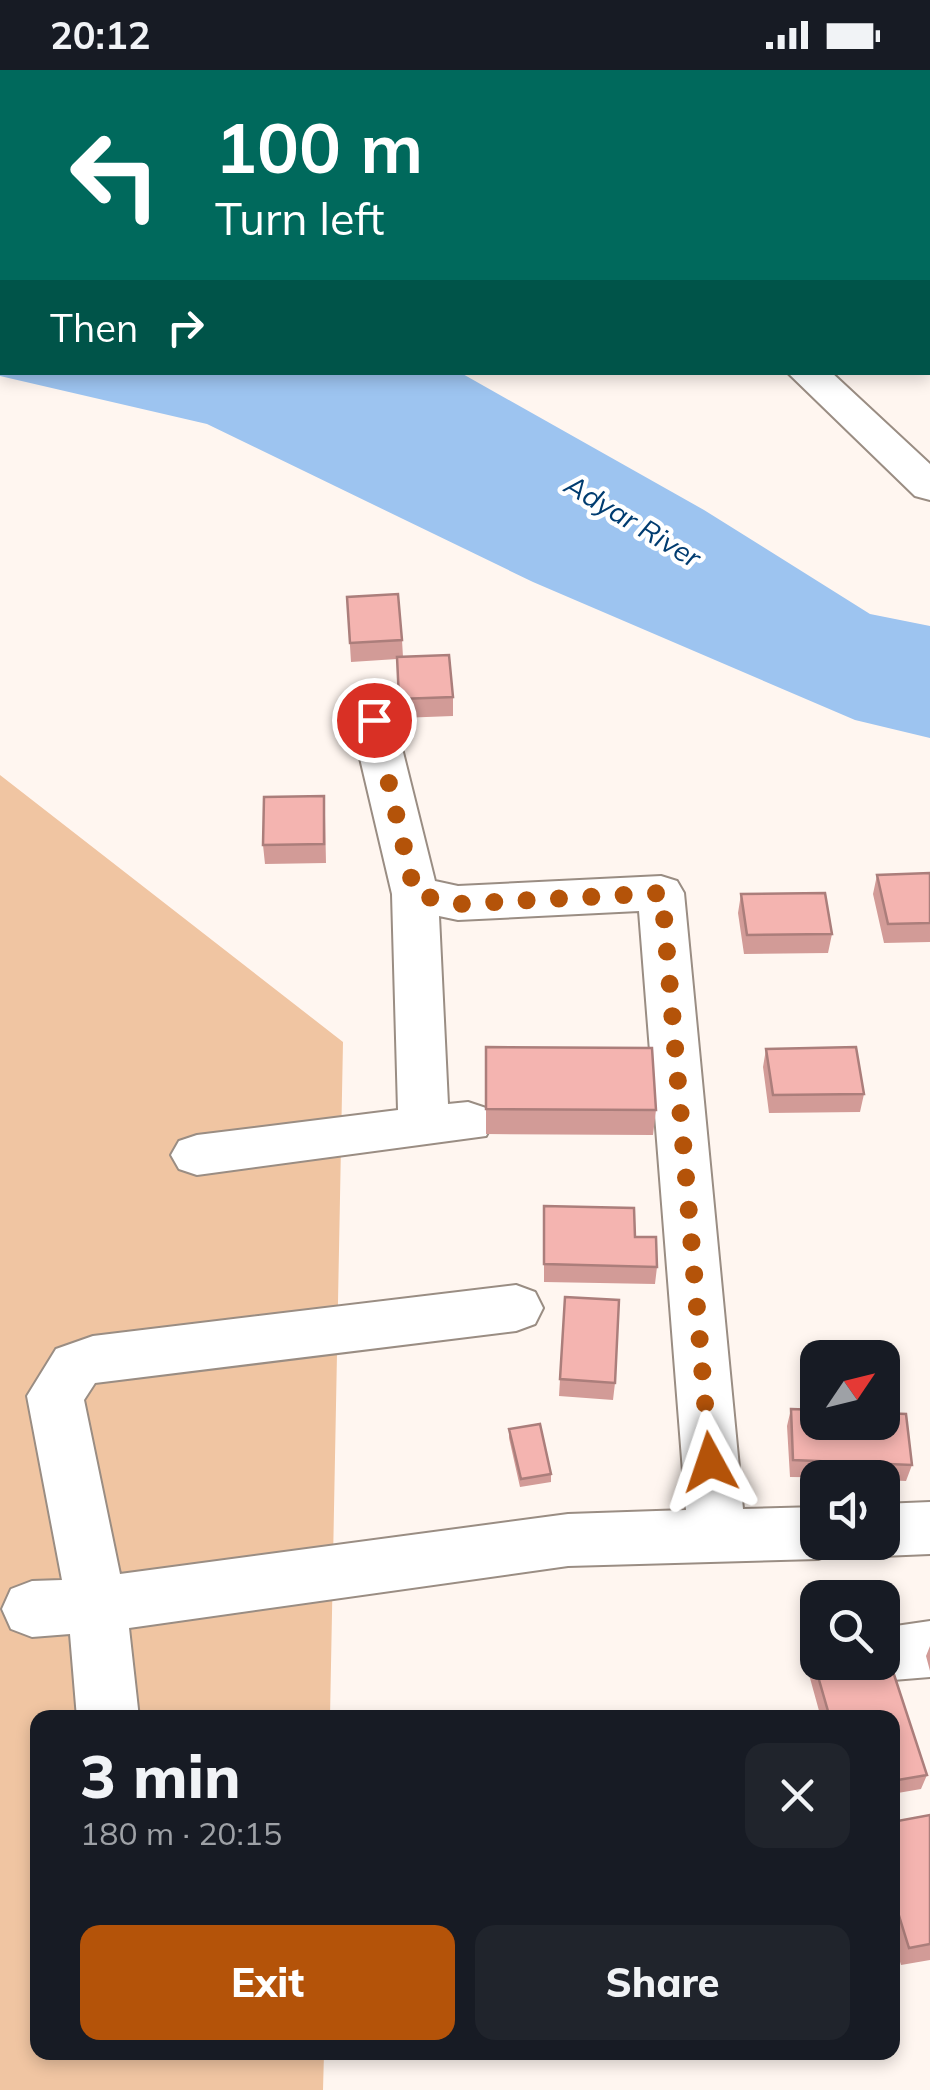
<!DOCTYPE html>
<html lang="en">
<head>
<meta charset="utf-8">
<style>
	:root { --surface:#171b24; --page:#20242c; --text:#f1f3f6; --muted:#9ea1a6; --accent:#b45309 }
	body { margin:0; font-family:Mulish,sans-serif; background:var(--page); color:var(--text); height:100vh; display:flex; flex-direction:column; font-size:38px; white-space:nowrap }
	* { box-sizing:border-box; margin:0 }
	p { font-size:32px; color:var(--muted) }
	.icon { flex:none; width:55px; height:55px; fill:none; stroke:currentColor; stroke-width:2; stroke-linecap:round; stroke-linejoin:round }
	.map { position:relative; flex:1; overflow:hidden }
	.details { position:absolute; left:30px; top:1640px; width:870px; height:350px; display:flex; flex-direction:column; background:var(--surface); border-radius:20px; box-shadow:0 5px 15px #0003 }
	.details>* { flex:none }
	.top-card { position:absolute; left:0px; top:0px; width:930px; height:305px; box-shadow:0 5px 15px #0003; background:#00695c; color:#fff; overflow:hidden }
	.needle { width:65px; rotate:55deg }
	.tools { position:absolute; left:800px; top:1270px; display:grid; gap:20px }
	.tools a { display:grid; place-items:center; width:100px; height:100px; border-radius:20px; background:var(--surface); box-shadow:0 5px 15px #0003; font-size:50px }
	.pin { position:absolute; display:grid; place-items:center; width:85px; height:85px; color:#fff; margin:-42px; border:5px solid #fff; border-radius:50%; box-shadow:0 2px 10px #0007 }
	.me { position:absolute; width:110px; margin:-55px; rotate:355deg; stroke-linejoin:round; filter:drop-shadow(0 0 8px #0008) }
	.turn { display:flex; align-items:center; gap:35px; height:210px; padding:0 50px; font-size:45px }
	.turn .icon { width:130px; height:130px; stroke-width:2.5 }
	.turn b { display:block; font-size:70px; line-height:85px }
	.then { display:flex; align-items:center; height:95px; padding:0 50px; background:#0003; gap:20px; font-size:38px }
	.round { display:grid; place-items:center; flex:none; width:105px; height:105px; border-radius:20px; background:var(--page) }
	.summary { display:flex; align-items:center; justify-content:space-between; height:170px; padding:0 50px }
	h1 { font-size:60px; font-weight:800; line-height:75px }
	.button { display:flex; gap:20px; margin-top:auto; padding:20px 50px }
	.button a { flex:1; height:115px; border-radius:20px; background:var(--accent); color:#fff; font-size:40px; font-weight:800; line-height:115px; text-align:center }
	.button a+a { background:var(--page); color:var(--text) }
	.status { display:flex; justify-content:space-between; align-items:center; height:70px; padding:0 50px; background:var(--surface); direction:ltr }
	.status svg { height:28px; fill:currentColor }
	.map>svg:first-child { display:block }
</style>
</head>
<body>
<div class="status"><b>20:12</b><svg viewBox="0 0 49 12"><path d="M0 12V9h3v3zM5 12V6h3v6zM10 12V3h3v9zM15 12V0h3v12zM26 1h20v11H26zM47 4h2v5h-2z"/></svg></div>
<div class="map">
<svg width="930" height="2020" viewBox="0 0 930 2020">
	<rect width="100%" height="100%" fill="#fff6f0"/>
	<path fill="#f0c5a2" d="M0 705 343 972 330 1647 38 1648V1982L324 1983 323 2020H0Z"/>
	<path fill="#9dc4f0" d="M0 194 2 302 461 303 704 440 870 544 930 556V668L855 650 533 512 207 354 0 306Z"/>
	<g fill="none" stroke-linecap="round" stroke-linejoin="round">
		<g stroke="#9a8d83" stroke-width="29">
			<path id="lane" d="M0 0 2 7"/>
		</g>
		<g stroke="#9a8d83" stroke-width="4">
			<path id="street" d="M164 0H196L197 2H165Z
				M373 635 388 640 395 650 435 811 458 816 661 806 677 811 684 823 743 1439 818 1437V1472H843L839 1482 818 1489 568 1496 129 1558 139 1648H77L70 1564 32 1567 11 1559 2 1539 11 1519 32 1511 62 1510 27 1326 56 1279 93 1266 516 1215 535 1222 543 1238 535 1254 516 1261 95 1313 84 1330 120 1504 568 1444 686 1440 639 841 458 850 439 846 448 1034 468 1032 486 1038 493 1052 486 1066 197 1105 179 1099 171 1085 179 1071 197 1065 398 1040 392 824 351 650 358 640Z
				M930 1432V1484L882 1486 861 1479 859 1472H882V1434Z
				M930 1551V1607L893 1610 872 1602 867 1592H882V1558Z"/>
		</g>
		<g stroke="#9a8d83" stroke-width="4">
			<path id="secondary" d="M576 0H611L612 2H577Z
				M787 302H831L930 394V430L915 426Z"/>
		</g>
		<use href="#lane" stroke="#fff" stroke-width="25"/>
		<use href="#street" fill="#fff" fill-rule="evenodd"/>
		<use href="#secondary" fill="#fff" fill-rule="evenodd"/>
	</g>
	<path fill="#d29b97" d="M347 527 402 570 403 587 453 627V646L400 648 397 589 351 592Z
		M325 745 326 793 265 794 263 775Z
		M930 803V872L884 873 873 824 877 805Z
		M741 824 832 864 828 883 744 884 738 843Z
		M486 977 656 1040 653 1065 486 1064Z
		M766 979 864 1024 860 1042 769 1043 763 997Z
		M544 1136 635 1167 657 1197 655 1214 544 1212Z
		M565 1227 615 1313 613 1330 559 1326Z
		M791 1339 912 1395 906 1411 882 1410V1408L790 1407 787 1356Z
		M509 1359 551 1404V1412L520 1417 509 1368Z
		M882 1568 927 1705 921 1719 892 1724V1648H821L805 1590 809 1575 818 1574V1592H882Z
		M930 1576V1601L926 1586Z
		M930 1745V1890L901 1895 892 1866V1752Z"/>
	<path fill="#ab7e7b" d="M391 0H535V2H372Z"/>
	<path fill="#f4b4b0" stroke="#ab7e7b" stroke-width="2.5" d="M192 0H391L372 2H193Z
		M398 524 402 570 350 573 347 527Z
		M449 585 453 627 399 629 397 587Z
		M324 726V774L263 775 264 727Z
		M930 803V853L888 854 877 805Z
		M825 823 832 864 747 865 741 824Z
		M486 977 652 978 656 1040 486 1039Z
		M856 977 864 1024 773 1025 766 979Z
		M544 1136 634 1138 635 1167H656L657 1197 544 1194Z
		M565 1227 619 1230 615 1313 560 1309Z
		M791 1339 818 1340V1352H882V1343L906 1344 912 1395 793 1390Z
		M540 1354 551 1404 521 1409 509 1359Z
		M882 1568 927 1705 892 1711V1648H830L809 1575 818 1574V1592H882Z
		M930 1745V1874L909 1878 892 1823V1752Z"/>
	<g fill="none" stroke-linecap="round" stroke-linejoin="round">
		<path stroke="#b45309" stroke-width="18" stroke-dasharray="0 32.4" d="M374 650 415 824 458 834 662 823 710 1392"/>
	</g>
	<g text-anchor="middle" stroke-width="9" stroke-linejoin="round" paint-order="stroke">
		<g font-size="28" font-style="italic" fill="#003c70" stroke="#fff">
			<text transform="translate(633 451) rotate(31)" y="10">Adyar River</text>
		</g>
	</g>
</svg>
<div class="tools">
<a><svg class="needle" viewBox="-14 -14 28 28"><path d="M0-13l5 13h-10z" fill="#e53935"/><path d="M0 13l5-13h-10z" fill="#9ea1a6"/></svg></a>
<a><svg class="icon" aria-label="sound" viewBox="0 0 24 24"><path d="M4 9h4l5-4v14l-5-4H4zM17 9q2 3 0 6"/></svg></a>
<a><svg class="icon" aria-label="search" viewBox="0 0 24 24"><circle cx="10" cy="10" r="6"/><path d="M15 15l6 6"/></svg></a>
</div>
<div class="pin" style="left:374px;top:650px;background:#d93025"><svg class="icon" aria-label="arrive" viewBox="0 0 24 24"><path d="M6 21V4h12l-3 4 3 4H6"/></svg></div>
<svg class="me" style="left:710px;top:1392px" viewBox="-20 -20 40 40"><path d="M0-17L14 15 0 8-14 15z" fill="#b45309" stroke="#fff" stroke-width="4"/></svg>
<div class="top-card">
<div class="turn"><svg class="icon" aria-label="left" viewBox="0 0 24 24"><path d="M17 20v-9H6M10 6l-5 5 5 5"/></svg><div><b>100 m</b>Turn left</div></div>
<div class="then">Then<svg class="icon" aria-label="right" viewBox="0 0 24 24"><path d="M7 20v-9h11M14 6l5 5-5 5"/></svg></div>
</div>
<section class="details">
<div class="summary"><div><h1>3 min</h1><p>180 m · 20:15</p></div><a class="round"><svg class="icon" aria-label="close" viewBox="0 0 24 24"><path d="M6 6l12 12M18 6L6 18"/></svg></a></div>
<div class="button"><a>Exit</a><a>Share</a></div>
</section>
</div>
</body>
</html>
